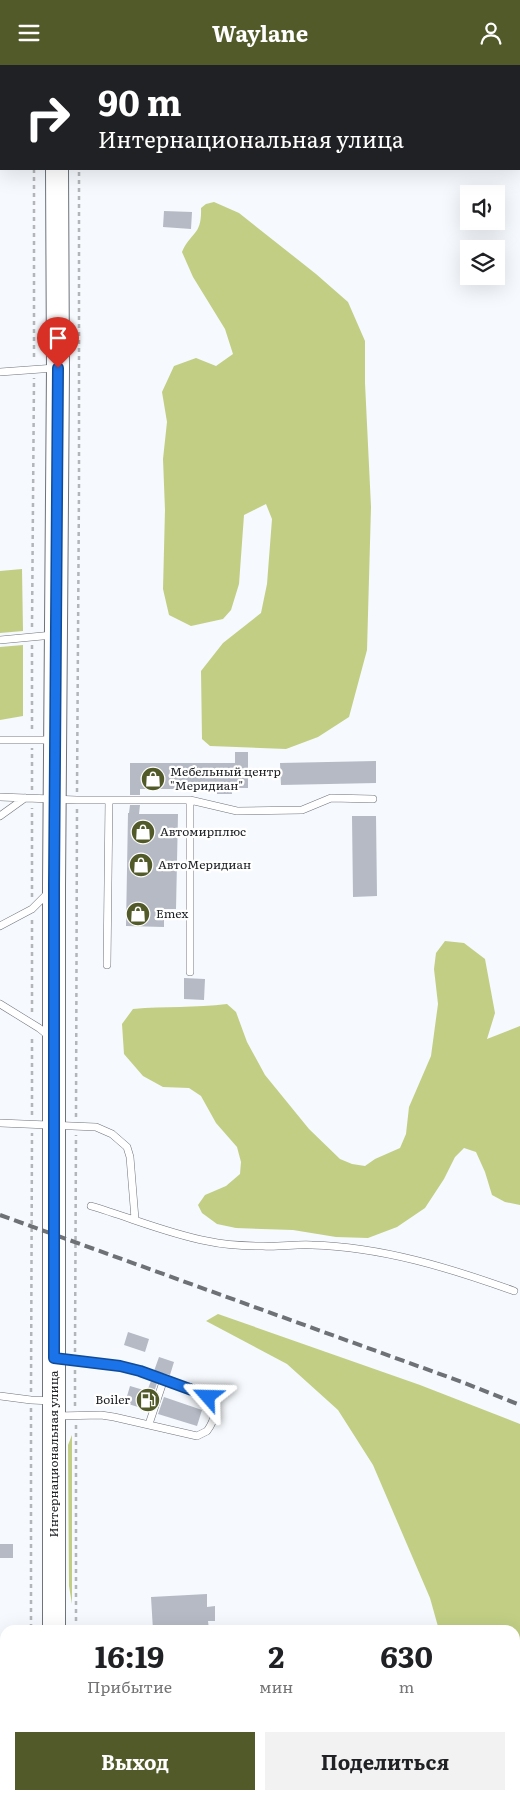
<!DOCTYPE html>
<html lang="ru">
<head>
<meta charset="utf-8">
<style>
	:root { --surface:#fff; --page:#f2f2f2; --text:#202124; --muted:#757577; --accent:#535a29 }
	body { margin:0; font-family:Literata,serif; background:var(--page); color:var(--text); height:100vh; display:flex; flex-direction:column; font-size:19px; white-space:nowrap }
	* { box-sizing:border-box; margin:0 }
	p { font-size:16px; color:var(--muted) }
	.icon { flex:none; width:28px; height:28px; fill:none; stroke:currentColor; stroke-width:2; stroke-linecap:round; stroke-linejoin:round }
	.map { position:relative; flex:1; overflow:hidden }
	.panel { position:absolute; left:0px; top:1560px; width:520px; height:175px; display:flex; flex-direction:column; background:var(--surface); border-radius:15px 15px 0 0; box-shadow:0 5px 20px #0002 }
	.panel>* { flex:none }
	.top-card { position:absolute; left:0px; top:0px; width:520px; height:105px; box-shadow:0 5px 20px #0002; background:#202124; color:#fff; overflow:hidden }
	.buttons { position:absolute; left:460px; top:120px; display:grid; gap:10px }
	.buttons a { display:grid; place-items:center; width:45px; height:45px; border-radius:0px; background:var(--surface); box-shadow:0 5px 20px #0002; font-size:25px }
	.pin { position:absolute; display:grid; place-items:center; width:42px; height:42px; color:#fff; margin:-51px -21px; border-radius:50% 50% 50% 0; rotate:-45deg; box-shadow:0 0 5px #0007 }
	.pin .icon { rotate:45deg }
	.me { position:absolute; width:55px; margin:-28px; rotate:295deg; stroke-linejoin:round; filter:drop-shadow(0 0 4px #0008) }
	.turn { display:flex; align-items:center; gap:18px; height:105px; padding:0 15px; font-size:22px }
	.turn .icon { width:65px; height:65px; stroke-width:2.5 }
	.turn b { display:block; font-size:35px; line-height:42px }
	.eta { display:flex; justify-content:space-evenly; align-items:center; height:85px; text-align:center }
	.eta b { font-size:30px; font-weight:700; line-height:35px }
	.cta { display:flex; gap:10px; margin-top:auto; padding:10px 15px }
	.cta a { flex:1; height:58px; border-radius:0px; background:var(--accent); color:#fff; font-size:20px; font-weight:700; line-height:58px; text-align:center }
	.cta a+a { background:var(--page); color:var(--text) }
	header { display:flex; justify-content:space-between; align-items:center; height:65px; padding:0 15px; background:var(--accent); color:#fff; font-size:22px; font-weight:700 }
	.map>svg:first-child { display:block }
</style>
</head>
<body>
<header><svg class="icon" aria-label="menu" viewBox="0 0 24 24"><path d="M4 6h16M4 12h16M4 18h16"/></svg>Waylane<svg class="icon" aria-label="person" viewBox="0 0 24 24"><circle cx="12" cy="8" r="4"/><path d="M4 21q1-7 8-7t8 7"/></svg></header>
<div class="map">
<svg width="520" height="1735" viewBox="0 0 520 1735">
	<rect width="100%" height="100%" fill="#f6f9fd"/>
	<path fill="#e9f0fe" d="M131 1730H479L480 1735H131Z"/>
	<path fill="#c1ce84" d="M214 137 239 148 316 209 348 237 365 276V318L371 442 367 585 349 652 318 672 286 684 210 681 202 674 201 606 223 578 261 548 267 519 272 454 266 439 244 450 239 519 231 545 223 554 191 561 169 550 163 524 165 445 163 394 167 357 162 327 174 301 196 293 216 301 233 289 225 264 193 212 182 187C191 166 202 171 201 143L206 139Z
		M22 504 23 566 0 568V506Z
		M23 580V651L0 655V582Z
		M445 876 464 878 485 894 495 948 487 974 520 961V1140L505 1137 492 1130 485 1107 476 1087 464 1083 455 1092 444 1114 425 1143 397 1162 368 1173 336 1172 293 1165 236 1163 217 1159 202 1148 198 1140 205 1130 226 1121 240 1109 241 1097 237 1082 216 1058 201 1031 189 1023 163 1022 143 1011 124 989 122 959 133 944C165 941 196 943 227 939L236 947 247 977 265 1010 309 1064 340 1094 352 1099 365 1101 375 1094 400 1083 406 1069 409 1042 431 991 438 939 434 904 436 888Z
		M218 1249 420 1320 520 1359V1649L515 1647V1565H439L430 1533 373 1400 338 1345 287 1299 206 1256Z
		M72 1370V1539L69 1521 68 1380Z"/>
	<path fill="#b5bac5" d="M164 146 192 147 191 164 163 162Z
		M235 687H248V723H232V729H217V724H140V730H130V698H235Z
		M376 696V718L281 720 280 698Z
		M130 740H140L139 749H178L176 844H164V862L126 861 128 748H129Z
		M352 751H376L377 831 353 832Z
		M184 913 205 914 204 935 184 934Z
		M128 1267 149 1274 145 1287 124 1280Z
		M159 1292 174 1297 170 1310 154 1306Z
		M151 1316 157 1318 148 1345 125 1338 130 1321 147 1326Z
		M164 1332 202 1345 197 1361 158 1349Z
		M0 1479H13V1493H0Z
		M207 1529V1542L215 1541V1556H208L209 1565H153L151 1532Z"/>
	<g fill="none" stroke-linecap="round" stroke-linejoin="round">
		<g stroke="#6e737c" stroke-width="8">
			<path id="lane" d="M0 307 55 303
				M0 575 53 570
				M0 675H53
				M0 732 77 735H190L237 746 302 745 331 733 373 734
				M0 751 25 733
				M0 861 32 844 47 829
				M107 900 109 735
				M190 907V735
				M0 939 39 963 50 972
				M0 1058 96 1062 112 1069 127 1082 130 1092 135 1154
				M91 1141C129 1152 169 1169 207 1176 225 1180 245 1181 263 1181 280 1182 296 1179 312 1180 382 1182 450 1203 514 1226
				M57 1293 120 1301 164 1314 149 1359
				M0 1331 31 1335 52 1336
				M57 1351 101 1350 114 1352 197 1371 207 1366C232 1332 187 1323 164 1314
				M0 1606H5
				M452 1730V1735
				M208 1735 255 1730"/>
		</g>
		<g stroke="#6e737c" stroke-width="24">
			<path id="primary" d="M57 0V1
				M54 1565V821L58 303 57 104
				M51 1735 52 1730"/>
		</g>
		<path stroke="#b2b5b9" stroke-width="2.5" stroke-dasharray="4 4" stroke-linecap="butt" d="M79 0V1
			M34 1V0
			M34 104V295
			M32 562 34 313
			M32 580V667
			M32 725V683
			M77 727 79 421V104
			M32 832V743
			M32 855V947
			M32 1050V970
			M76 1052 77 743
			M75 1287 76 1070
			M75 1305V1342
			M31 1327 32 1068
			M31 1343V1565
			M76 1360V1565
			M32 1730V1735
			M76 1730V1735"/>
		<use href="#lane" stroke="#fff" stroke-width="7"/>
		<use href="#primary" stroke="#fff" stroke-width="22"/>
		<path stroke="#6e7175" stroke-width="4" stroke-dasharray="10 5" stroke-linecap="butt" d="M0 1150 462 1317 520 1340"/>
	</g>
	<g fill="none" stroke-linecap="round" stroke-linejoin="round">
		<g stroke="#114b97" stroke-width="12">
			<path id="route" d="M58 303 54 821V1293L120 1301 140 1306 203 1329 208 1332"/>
		</g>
		<use href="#route" stroke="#1a73e8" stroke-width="9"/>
	</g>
	<defs>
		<g id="shop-disc" transform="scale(1.25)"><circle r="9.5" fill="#535a29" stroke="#fff"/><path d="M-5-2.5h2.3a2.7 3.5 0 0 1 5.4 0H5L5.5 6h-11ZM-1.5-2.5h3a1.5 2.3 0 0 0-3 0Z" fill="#fff"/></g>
		<g id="fuel-disc" transform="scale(1.25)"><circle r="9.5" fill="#535a29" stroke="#fff"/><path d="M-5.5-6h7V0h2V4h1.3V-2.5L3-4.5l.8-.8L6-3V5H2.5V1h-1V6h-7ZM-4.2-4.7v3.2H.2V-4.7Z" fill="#fff"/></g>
	</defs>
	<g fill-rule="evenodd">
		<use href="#shop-disc" x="153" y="714"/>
		<use href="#shop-disc" x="143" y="767"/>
		<use href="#shop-disc" x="141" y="800"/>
		<use href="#shop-disc" x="138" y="849"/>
		<use href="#fuel-disc" x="148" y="1335"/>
	</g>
	<g text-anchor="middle" stroke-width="4.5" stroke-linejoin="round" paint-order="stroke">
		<g font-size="12" fill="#202226" stroke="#fff" text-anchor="start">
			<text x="170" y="711">Мебельный центр<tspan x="170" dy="14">"Меридиан"</tspan></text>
			<text x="160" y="771">Автомирплюс</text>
			<text x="158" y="804">АвтоМеридиан</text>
			<text x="156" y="853">Emex</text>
			<text x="130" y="1339" text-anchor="end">Boiler</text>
		</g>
		<g font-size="12" fill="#202226" stroke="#fff">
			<text transform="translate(54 1389) rotate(-90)" y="4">Интернациональная улица</text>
		</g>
	</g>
</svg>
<div class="buttons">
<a><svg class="icon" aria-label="sound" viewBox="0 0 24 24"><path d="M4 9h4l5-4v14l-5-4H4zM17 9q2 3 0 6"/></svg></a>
<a><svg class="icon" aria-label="layers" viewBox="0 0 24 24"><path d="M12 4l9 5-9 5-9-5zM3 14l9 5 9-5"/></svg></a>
</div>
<div class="pin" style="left:58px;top:303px;background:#d93025"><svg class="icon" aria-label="arrive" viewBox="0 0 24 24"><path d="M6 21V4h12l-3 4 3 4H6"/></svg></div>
<svg class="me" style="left:208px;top:1332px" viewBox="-20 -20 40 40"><path d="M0-17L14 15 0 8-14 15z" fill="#1a73e8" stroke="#fff" stroke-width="4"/></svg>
<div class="top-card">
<div class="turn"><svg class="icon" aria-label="right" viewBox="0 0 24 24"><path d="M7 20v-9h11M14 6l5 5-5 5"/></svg><div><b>90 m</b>Интернациональная улица</div></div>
</div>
<section class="panel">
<div class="eta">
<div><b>16:19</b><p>Прибытие</p></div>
<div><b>2</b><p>мин</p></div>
<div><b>630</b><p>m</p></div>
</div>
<div class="cta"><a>Выход</a><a>Поделиться</a></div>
</section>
</div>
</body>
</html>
